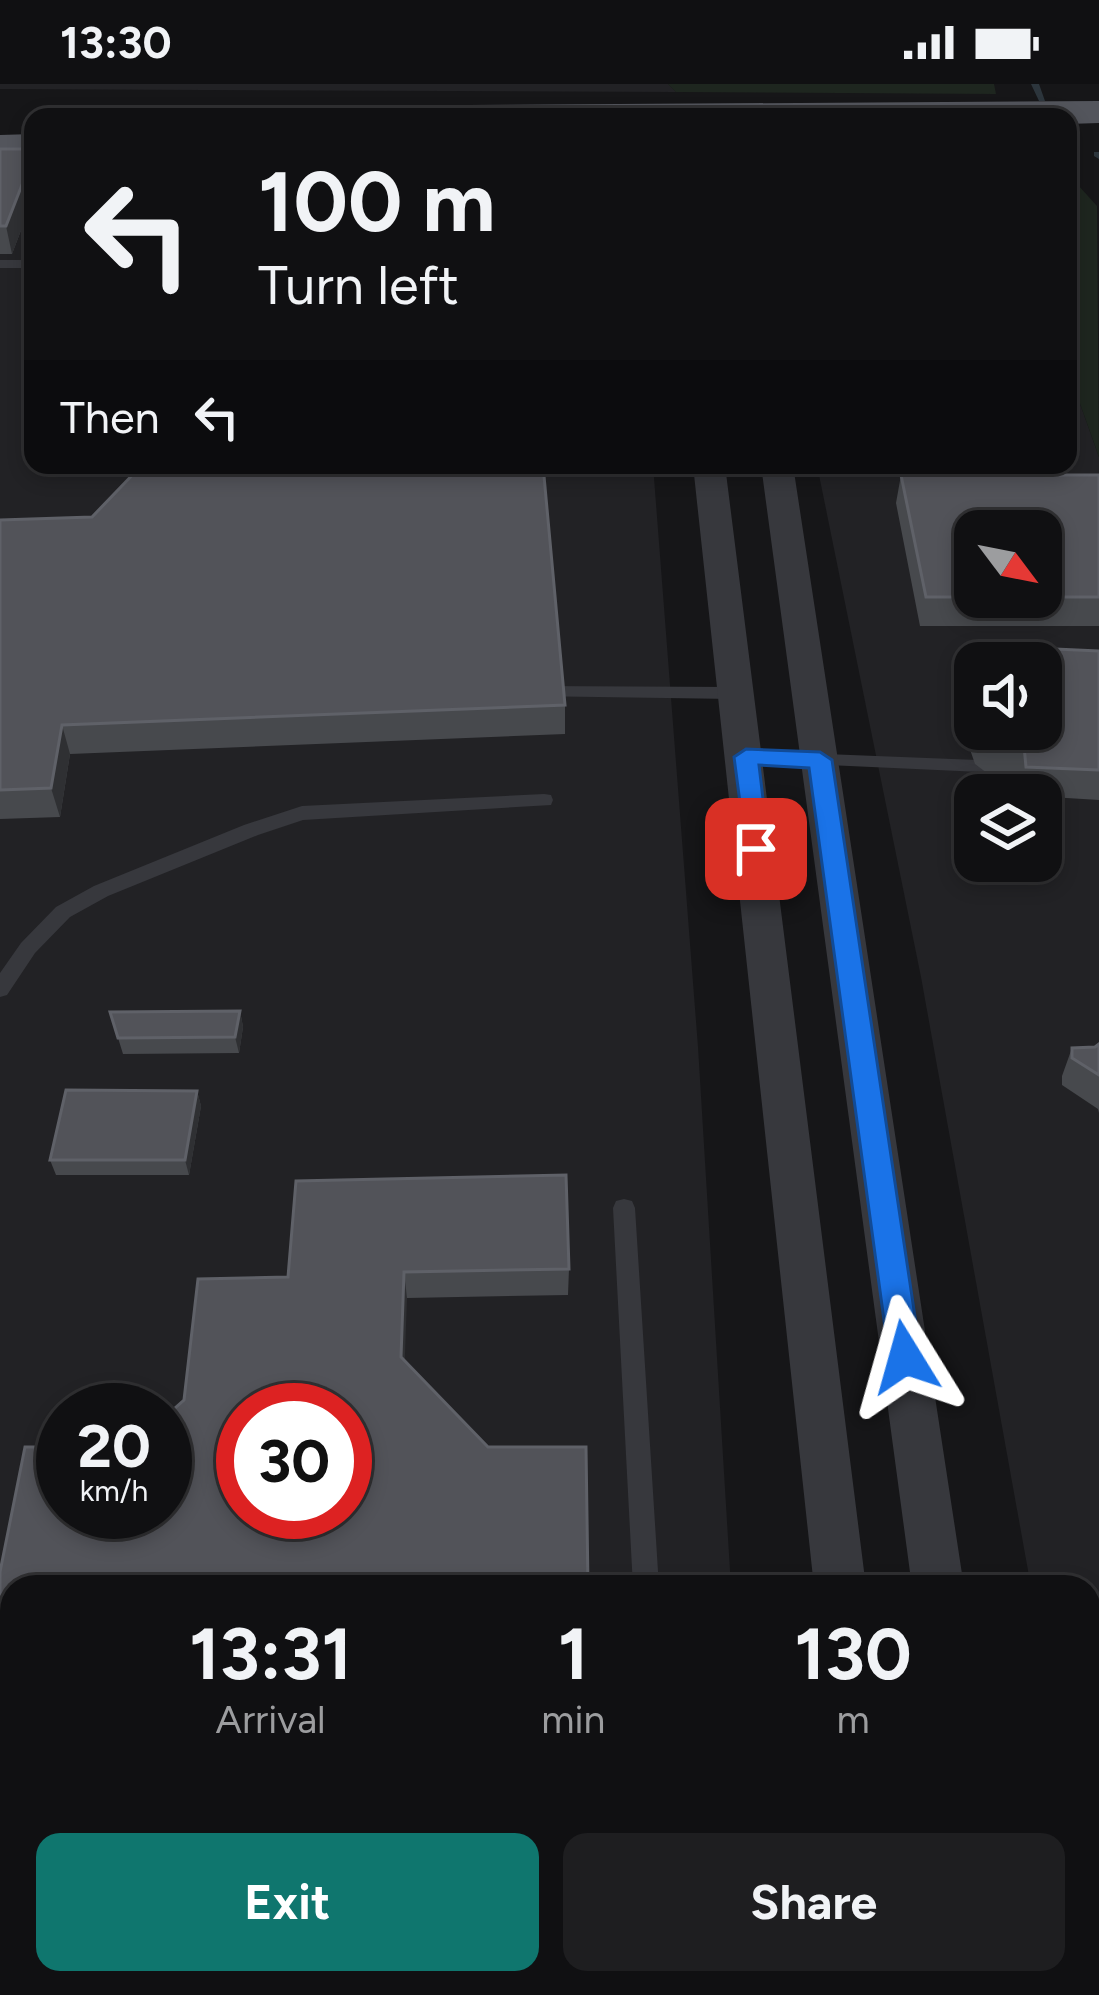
<!DOCTYPE html>
<html lang="en">
<head>
<meta charset="utf-8">
<style>
	:root { --surface:#101012; --page:#1e1e20; --text:#f1f3f6; --muted:#9c9d9f; --line:#303032; --accent:#0f766e }
	body { margin:0; font-family:Figtree,sans-serif; background:var(--page); color:var(--text); height:100vh; display:flex; flex-direction:column; font-size:45px; white-space:nowrap }
	* { box-sizing:border-box; margin:0 }
	p { font-size:39px; color:var(--muted) }
	.icon { flex:none; width:66px; height:66px; fill:none; stroke:currentColor; stroke-width:2; stroke-linecap:round; stroke-linejoin:round }
	.map { position:relative; flex:1; overflow:hidden }
	.sheet { position:absolute; left:0px; top:1491px; width:1101px; height:420px; display:flex; flex-direction:column; background:var(--surface); border-radius:36px 36px 0 0; box-shadow:0 6px 18px #0003,0 0 0 3px var(--line) }
	.sheet>* { flex:none }
	.banner { position:absolute; left:24px; top:24px; width:1053px; height:366px; border-radius:24px; box-shadow:0 6px 18px #0003,0 0 0 3px var(--line); background:#101012; color:var(--text); overflow:hidden }
	.needle { width:78px; rotate:122deg }
	.buttons { position:absolute; left:954px; top:426px; display:grid; gap:24px }
	.buttons a { display:grid; place-items:center; width:108px; height:108px; border-radius:24px; background:var(--surface); box-shadow:0 6px 18px #0003,0 0 0 3px var(--line); font-size:60px }
	.speed { position:absolute; left:36px; top:1299px; display:flex; gap:24px; font-size:60px; font-weight:700; text-align:center }
	.speed>* { display:grid; place-content:center; width:156px; height:156px; border-radius:50%; background:var(--surface); box-shadow:0 6px 18px #0003,0 0 0 3px var(--line); line-height:1 }
	.speed small { font-size:30px; font-weight:400 }
	.speed .limit { border:18px solid #d22; background:#fff; color:#111 }
	.pin { position:absolute; display:grid; place-items:center; width:102px; height:102px; color:#fff; margin:-51px; border-radius:24px; box-shadow:0 6px 18px #0006 }
	.me { position:absolute; width:132px; margin:-66px; rotate:352deg; stroke-linejoin:round; filter:drop-shadow(0 0 9px #0008) }
	.turn { display:flex; align-items:center; gap:42px; height:252px; padding:0 36px; font-size:54px }
	.turn .icon { width:156px; height:156px; stroke-width:2.5 }
	.turn b { display:block; font-size:84px; line-height:102px }
	.then { display:flex; align-items:center; height:114px; padding:0 36px; background:#0003; gap:24px; font-size:45px }
	.eta { display:flex; justify-content:space-evenly; align-items:center; height:204px; text-align:center }
	.eta b { font-size:72px; font-weight:700; line-height:84px }
	.cta { display:flex; gap:24px; margin-top:auto; padding:24px 36px }
	.cta a { flex:1; height:138px; border-radius:24px; background:var(--accent); color:#fff; font-size:48px; font-weight:700; line-height:138px; text-align:center }
	.cta a+a { background:var(--page); color:var(--text) }
	.status { display:flex; justify-content:space-between; align-items:center; height:84px; padding:0 60px; background:var(--surface); direction:ltr }
	.status svg { height:33px; fill:currentColor }
	.map>svg:first-child { display:block }
</style>
</head>
<body>
<div class="status"><b>13:30</b><svg viewBox="0 0 49 12"><path d="M0 12V9h3v3zM5 12V6h3v6zM10 12V3h3v9zM15 12V0h3v12zM26 1h20v11H26zM47 4h2v5h-2z"/></svg></div>
<div class="map">
<svg width="1099" height="1911" viewBox="0 0 1099 1911">
	<rect width="100%" height="100%" fill="#161618"/>
	<path fill="#222225" fill-rule="evenodd" d="M0 0H668L676 8 0 5Z
		M0 84H33V381H653L698 963 731 1503H12V1899H756L757 1911H0ZM63 1326H165V1428H63ZM243 1326H345V1428H243Z
		M1068 286 1099 373V1875L1089 1820V1503H1031L921 893 817 381H1068ZM975 447H1041V513H975ZM975 579H1041V645H975ZM975 711H1041V777H975Z"/>
	<path fill="#1e261f" d="M668 0H994L996 10 676 8Z
		M1068 90 1097 122 1099 373 1068 286Z"/>
	<g fill="none" stroke-linecap="round" stroke-linejoin="round">
		<path fill="#2c353c" fill-rule="evenodd" d="M1031 0H1039L1045 17H1039Z
			M1094 68H1099V75L1094 72Z"/>
		<path fill="#37383d" fill-rule="evenodd" d="M0 176H33V184H0Z
			M536 602 733 603 742 609 733 615 530 612V604Z
			M746 667 1003 677 1012 683 1003 689 740 677 737 673Z
			M544 710 551 711 553 716 551 721 303 736 258 751 108 812 70 833 35 869 7 911 0 913V889L21 859 56 823 94 802 244 741 302 722Z
			M624 1115 632 1117 635 1124 659 1503H633L613 1124 616 1117Z
			M12 1837V1867L0 1872V1842Z
			M653 1899H683V1911H653Z"/>
		<path fill="#37383d" fill-rule="evenodd" d="M693 381H725L866 1503H814Z
			M761 381H793L964 1503H912Z
			M856 1899H916L917 1911H857Z
			M965 1899H1025L1026 1911H966Z"/>
		<path fill="#53555c" fill-rule="evenodd" d="M1099 17V39L1068 40V33H449L468 21Z
			M33 50V74L0 75V51Z"/>
	</g>
	<path fill="#47494d" d="M0 65H33V120H31L12 170H0Z
		M901 391H1099V542H920L896 419Z
		M0 436 565 621V650L70 670 60 733 0 735Z
		M1013 563 1099 567V716L1018 711 1016 691 987 689 975 680 963 645 970 616 975 606V645H1041V579H1009Z
		M240 927 243 943 239 969 123 970 110 928Z
		M1099 960V1029L1098 1025 1062 1001V992L1072 964 1095 963Z
		M197 1007 201 1022 189 1091H56L50 1076Z
		M296 1097 569 1185 568 1211 407 1214 12 1503V1713H0V1488L184 1316 288 1193Z
		M1099 1834V1910L1089 1866V1835Z"/>
	<path fill="#2f3033" d="M25 93 31 120 12 170 6 142Z
		M62 641 70 670 60 733 51 704Z
		M240 927 243 943 239 969 235 953Z
		M197 1007 201 1022 189 1091 185 1076Z
		M404 1188 407 1214 404 1298 401 1273Z"/>
	<path fill="#525359" stroke="#5f6168" stroke-width="3" fill-rule="evenodd" d="M0 65H33V93H25L6 142H0Z
		M142 381H543L565 621 62 641 51 704 0 706V436L92 433Z
		M901 391H1099V513H1041V447H975V513H926Z
		M1013 563 1099 567V686L1026 683 1024 662 994 660 982 651 980 645H1041V579H1015Z
		M975 606V631L970 616Z
		M240 927 235 953 118 954 110 928Z
		M1099 960V991L1072 974V964L1095 963Z
		M66 1006 197 1007 185 1076H50Z
		M566 1091 569 1185 404 1188 401 1273 488 1363H586L588 1503H12V1695H0V1488L25 1363H63V1428H165V1333L184 1316 198 1195 288 1193 296 1097ZM243 1326H345V1428H243Z
		M1097 1632 1099 1641V1697L1089 1698V1633Z
		M1099 1834V1886L1089 1843V1835Z"/>
	<path fill="#1a73e8" stroke="#114b97" stroke-width="3" d="M746 665 820 668 832 676 921 1273 916 1283 905 1287 894 1283 889 1273 809 684 759 681 769 765 765 772H747L734 673Z"/>
</svg>
<div class="buttons">
<a><svg class="needle" viewBox="-14 -14 28 28"><path d="M0-13l5 13h-10z" fill="#e53935"/><path d="M0 13l5-13h-10z" fill="#9c9d9f"/></svg></a>
<a><svg class="icon" aria-label="sound" viewBox="0 0 24 24"><path d="M4 9h4l5-4v14l-5-4H4zM17 9q2 3 0 6"/></svg></a>
<a><svg class="icon" aria-label="layers" viewBox="0 0 24 24"><path d="M12 4l9 5-9 5-9-5zM3 14l9 5 9-5"/></svg></a>
</div>
<div class="speed"><div>20<small>km/h</small></div><div class="limit">30</div></div>
<div class="pin" style="left:756px;top:765px;background:#d93025"><svg class="icon" aria-label="arrive" viewBox="0 0 24 24"><path d="M6 21V4h12l-3 4 3 4H6"/></svg></div>
<svg class="me" style="left:905px;top:1273px" viewBox="-20 -20 40 40"><path d="M0-17L14 15 0 8-14 15z" fill="#1a73e8" stroke="#fff" stroke-width="4"/></svg>
<div class="banner">
<div class="turn"><svg class="icon" aria-label="left" viewBox="0 0 24 24"><path d="M17 20v-9H6M10 6l-5 5 5 5"/></svg><div><b>100 m</b>Turn left</div></div>
<div class="then">Then<svg class="icon" aria-label="left" viewBox="0 0 24 24"><path d="M17 20v-9H6M10 6l-5 5 5 5"/></svg></div>
</div>
<section class="sheet">
<div class="eta">
<div><b>13:31</b><p>Arrival</p></div>
<div><b>1</b><p>min</p></div>
<div><b>130</b><p>m</p></div>
</div>
<div class="cta"><a>Exit</a><a>Share</a></div>
</section>
</div>
</body>
</html>
